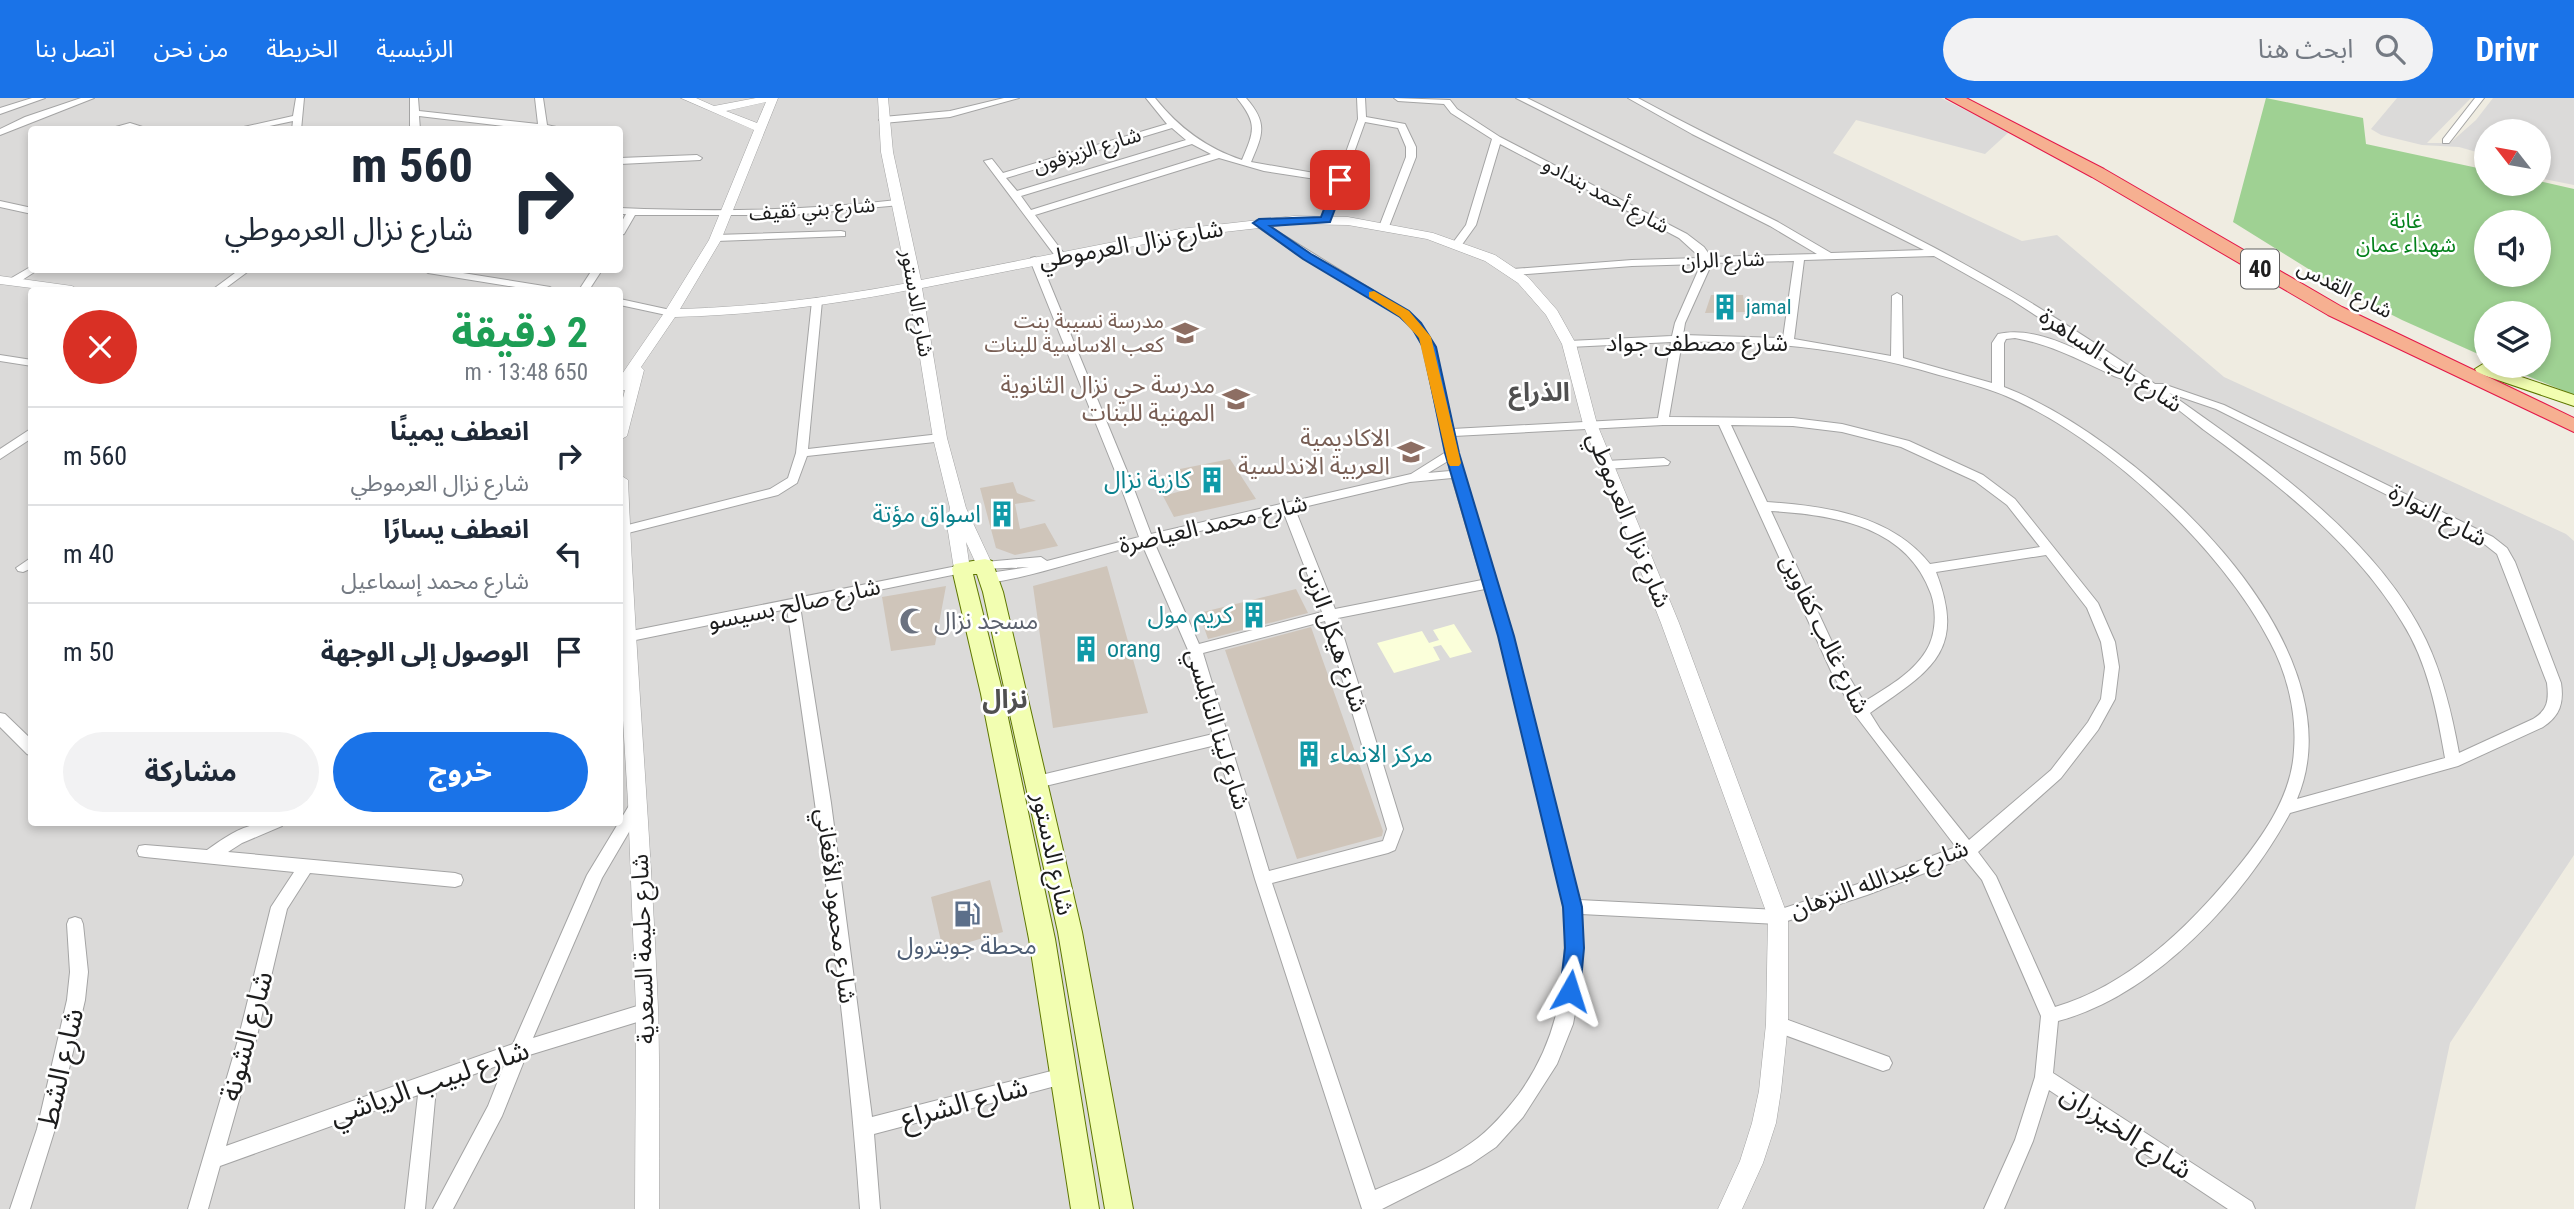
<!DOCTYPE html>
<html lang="ar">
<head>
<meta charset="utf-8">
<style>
	:root { --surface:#fff; --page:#f2f2f3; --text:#1f2937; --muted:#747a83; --line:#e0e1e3; --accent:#1a73e8 }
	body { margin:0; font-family:"Roboto Condensed","Noto Sans Arabic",sans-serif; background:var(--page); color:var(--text); direction:rtl; height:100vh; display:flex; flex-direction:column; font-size:26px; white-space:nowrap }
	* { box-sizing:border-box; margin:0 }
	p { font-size:23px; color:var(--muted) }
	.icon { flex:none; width:38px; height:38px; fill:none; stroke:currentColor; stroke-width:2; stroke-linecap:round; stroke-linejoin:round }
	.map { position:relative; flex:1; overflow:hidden; direction:ltr }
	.details { position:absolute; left:28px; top:189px; width:595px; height:539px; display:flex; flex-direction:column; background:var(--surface); border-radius:7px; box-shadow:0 4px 10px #0003; direction:rtl }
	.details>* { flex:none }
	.banner { position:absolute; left:28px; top:28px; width:595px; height:147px; border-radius:7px; box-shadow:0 4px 10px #0003; direction:rtl; background:#fff; color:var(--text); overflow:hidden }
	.needle { width:46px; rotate:301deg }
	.tools { position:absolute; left:2474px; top:21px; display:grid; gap:14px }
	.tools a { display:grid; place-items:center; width:77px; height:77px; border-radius:50%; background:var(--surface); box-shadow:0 4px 10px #0003; font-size:35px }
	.pin { position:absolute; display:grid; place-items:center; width:60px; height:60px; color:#fff; margin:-30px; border-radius:14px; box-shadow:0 4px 10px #0006 }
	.me { position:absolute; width:77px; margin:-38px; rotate:6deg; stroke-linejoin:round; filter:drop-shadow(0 0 5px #0008) }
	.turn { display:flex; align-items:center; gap:24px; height:147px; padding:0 35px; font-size:32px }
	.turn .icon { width:91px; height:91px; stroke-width:2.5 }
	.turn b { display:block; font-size:49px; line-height:60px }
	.round { display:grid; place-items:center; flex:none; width:74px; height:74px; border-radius:37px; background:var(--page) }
	.head { display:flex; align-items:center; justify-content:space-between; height:119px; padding:0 35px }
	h1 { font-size:42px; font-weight:700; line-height:52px; color:#1e9e55 }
	.button { display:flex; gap:14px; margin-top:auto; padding:14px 35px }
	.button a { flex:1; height:80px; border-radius:42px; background:var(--accent); color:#fff; font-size:28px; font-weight:700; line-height:80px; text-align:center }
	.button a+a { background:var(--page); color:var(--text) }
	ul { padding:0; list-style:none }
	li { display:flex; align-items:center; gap:21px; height:98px; padding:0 35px; border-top:2px solid var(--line) }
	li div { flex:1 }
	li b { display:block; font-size:26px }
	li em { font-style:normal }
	header { display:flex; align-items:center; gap:42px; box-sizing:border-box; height:98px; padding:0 35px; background:var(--accent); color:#fff }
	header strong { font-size:33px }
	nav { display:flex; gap:38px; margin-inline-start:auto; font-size:24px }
	.search { width:490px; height:63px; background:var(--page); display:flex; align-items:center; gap:18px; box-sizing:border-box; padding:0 24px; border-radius:38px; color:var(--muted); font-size:26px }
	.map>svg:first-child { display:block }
</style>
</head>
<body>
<header>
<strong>Drivr</strong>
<div class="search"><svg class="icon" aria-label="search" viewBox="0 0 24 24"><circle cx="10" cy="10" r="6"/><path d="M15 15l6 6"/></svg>ابحث هنا</div>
<nav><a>الرئيسية</a><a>الخريطة</a><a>من نحن</a><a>اتصل بنا</a></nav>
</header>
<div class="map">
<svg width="2574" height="1111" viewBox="0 0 2574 1111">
	<rect width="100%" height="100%" fill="#efece1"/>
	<path fill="#dbdad9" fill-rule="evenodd" d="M0 0H1941L2009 34 1985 56 1856 22 1833 55 2022 143 2057 137 2224 279 2566 436 2574 443V757L2450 945 2415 1111H0ZM32 32H620V172H32ZM32 192H620V724H32Z
		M2397 0H2471L2427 45H2450L2476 22 2493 0H2574V87L2539 80V33H2487V57L2459 49 2422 47 2381 37 2371 31Z"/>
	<path fill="#fbffda" d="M1454 526 1472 554 1450 560 1441 547 1433 549 1440 562 1394 575 1377 545 1422 533 1429 545 1439 542 1433 532Z"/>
	<path fill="#9fd193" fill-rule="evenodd" d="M2266 0 2363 20 2366 46 2487 72V86H2539V83L2574 91V297L2503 268H2539V215H2487V260L2402 222 2339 190 2233 124ZM2487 124H2539V177H2487Z"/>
	<path fill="#cfc5ba" d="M1711 197H1743L1745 214 1705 215Z
		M1230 361 1256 401 1174 419 1163 398 1185 392 1175 372Z
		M1013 384 1017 395 1036 403 1015 406 1020 431 1045 425 1058 448 1015 457 996 450 980 390Z
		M1107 468 1148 615 1053 630 1033 488Z
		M946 488 935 547 891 553 882 499Z
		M1296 491 1308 515 1208 541 1199 515Z
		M1311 529 1383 733 1382 738 1297 761 1225 552Z
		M990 782 1003 834 943 852 931 799Z"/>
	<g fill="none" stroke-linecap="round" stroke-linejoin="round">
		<g stroke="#a4a4a4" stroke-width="2">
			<path id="minor" d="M32 0H45L0 16V10Z
				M81 0H94L0 37V31L25 19Z
				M296 0H304L301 32H292L293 23 251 32H230L293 18Z
				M410 0H418L419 13 538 26 535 0H543L547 27 570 32H538L419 18 420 32H410Z
				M1004 0H1019L950 19 883 25 879 22 883 19 950 13Z
				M1146 0H1155C1179 30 1206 50 1242 62 1255 32 1257 25 1237 0H1246C1268 25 1263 36 1251 64L1337 79 1358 21 1357 0H1365L1366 19 1405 26 1416 49V59L1388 131 1379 129 1406 59V49L1398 30 1365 24 1329 124 1321 122 1335 84 1264 73 1219 60 1035 117 1065 157 1056 159 984 63 992 61 1003 75 1167 26ZM1172 30 1186 42 1017 93 1006 80ZM1192 46 1211 56 1031 112 1021 98Z
				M1394 0 1450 2 1457 11 1500 39 1687 136 1704 149 1711 159 1817 156 1770 128 1516 0H1527L1778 124 1831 155 1924 152 1692 36 1628 0H1638C1735 53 1836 97 1933 149 2010 190 2084 236 2155 286H2163L2224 307 2493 439 2507 450 2515 464 2561 585C2564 605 2560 618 2543 629L2458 668 2290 715C2245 799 2154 898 2058 923L2053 975 2252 1104 2255 1111H2228L2049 992 2033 1043 2004 1111H1984L2015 1042 2035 979 2041 918 1982 782 1964 760 1867 797 1778 826 1581 816V883L1573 926 1557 966 1523 1019 1496 1049 1471 1066 1382 1111H1362L1255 781 1216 647 1037 690 1032 688 1029 684 1032 680 1037 678 1213 636 1188 552 1142 446C1091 458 1041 477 989 485L982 480 989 475 1029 469 980 471 978 468 980 465 985 464 1041 459 1047 463 1139 439 1117 378 1030 162 1031 160 1035 159 1040 162 1129 378 1151 436 1411 376 1446 354 1420 240 1400 218 1303 160 1255 127V123L1259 122 1408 214 1430 239 1452 331 1658 320 1671 244 1569 249 1563 246 1569 243 1672 238 1675 225 1701 166 1632 168 1513 177 1508 174 1513 171 1632 162 1701 160 1679 140 1500 46 1476 127 1461 148H1453L1452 146 1466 127 1492 41 1451 15 1444 6 1398 3ZM1934 158 2012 202 2120 272C2083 256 2040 227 1998 236L1992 245V285L1903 260 1902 198 1897 195 1892 198 1891 258 1794 241 1804 162ZM1794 163 1783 240 1683 237 1685 225 1712 165ZM2015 240C2050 246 2082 263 2114 278 2124 282 2136 284 2144 288 2165 300 2185 317 2204 332 2278 386 2354 445 2402 524 2428 565 2437 614 2445 660L2297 701C2363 545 2134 339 2004 289V245L2006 241ZM1682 244C1770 242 1855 252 1939 277 1961 283 1984 289 2006 298 2104 340 2221 449 2270 544 2287 575 2297 616 2294 652 2292 699 2261 741 2232 776 2186 832 2125 889 2055 909L1996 778 1978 754 2061 680 2098 632 2115 601 2119 569 2115 544 2098 505 2015 401 1983 377 1909 343 1842 326 1793 320 1669 319ZM2169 295 2216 311 2483 445 2497 456 2547 585C2549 602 2548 612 2533 621L2459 655C2452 616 2443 578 2426 542 2376 438 2261 360 2169 295ZM1663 327H1719L1831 573 1856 618 1956 749 1858 786 1778 812 1579 802 1513 538 1463 376 1454 338ZM1731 327 1793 328 1842 334 1901 349 1975 383 2007 407 2040 449 1930 466C1891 417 1826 408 1767 404ZM1448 363 1450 373 1428 375ZM1452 380 1482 482 1335 511 1295 411 1410 384ZM1283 413 1322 514 1199 546 1154 444ZM1771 413C1835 417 1907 428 1931 496 1937 514 1936 537 1926 553 1912 576 1886 590 1864 604L1845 572ZM2046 457 2087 510 2101 544 2105 569 2101 601 2088 624 2051 672 1969 742 1880 631 1870 615C1930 573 1967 554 1936 474ZM1485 491 1499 538 1564 809C1568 877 1560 939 1519 996 1505 1014 1490 1032 1471 1045 1442 1066 1407 1078 1375 1092L1272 785 1388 755 1395 752 1403 731 1338 520ZM1325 523 1387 731 1383 743 1379 744 1269 773 1203 555Z
				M2475 0H2484L2449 45H2443V41Z
				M130 25 152 32H105Z
				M697 57 702 60 700 62 620 66V60Z
				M897 102 900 103V107L793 117H635L624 136 620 137V127L626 116H620V110C713 114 805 113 897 102Z
				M0 103 32 110V116L0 109Z
				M841 133 845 134V138L716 143 711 140 716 137Z
				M32 168V172H37L36 173 16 186H8V182Z
				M239 172H250L223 192H212Z
				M423 172H444L550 189 555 192H534L428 175Z
				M592 172H602L589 192H579Z
				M817 200 822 203 808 351 940 336 944 337 946 340 944 343 807 358 797 385 778 397 620 437V429L770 391 788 380 796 355 812 203Z
				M620 201 675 213 676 215 671 218 620 207Z
				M0 257 32 262V268L0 263Z
				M32 330V340L0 361V351Z
				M1664 360 1670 364 1668 367 1606 371 1600 367 1606 363Z
				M32 459V470L23 474 18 473 16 470Z
				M962 467 967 468 969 471 967 474 800 508 831 705 872 1019 1063 970 1069 972 1072 978 1069 984 1063 986 874 1036 880 1111H860C846 910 816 710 787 511L626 544 621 542 620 538 626 534Z
				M0 615 5 616 32 642V658L27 656 0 629Z
				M638 699 643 701 646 705 602 780 533 940 647 905 653 908 656 913 653 918 647 921 526 958 502 1018 453 1111H433L488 1008 505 965 436 990 425 1111H405L418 997 220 1068 208 1111H188L238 942 271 809 294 774 145 759 139 758 137 753 139 748 145 747 207 752C235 732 248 724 284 724L282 728 242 745 228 754 455 775 461 777 463 782 461 787 455 789 310 775 287 811 256 942 226 1048 513 946 587 777 633 701Z
				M75 819 81 821 83 826 88 874 85 902 55 1031 30 1111H10L37 1031 67 902 70 874 67 826 69 821Z
				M1777 918 1889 959 1892 965 1889 971 1883 973 1771 932 1768 926 1771 920Z"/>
		</g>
		<g stroke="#a4a4a4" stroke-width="1">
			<path id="tertiary" d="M681 0H696L714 8 756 0H778L721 142 680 211C756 209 834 199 908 185L881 54 878 0H888L893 54 921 182 1180 131 1294 118 1348 119 1433 135 1495 157 1528 179 1557 212 1576 246 1597 326 1679 525 1788 819V926L1781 993 1776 1025 1763 1065 1742 1111H1718L1740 1063 1752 1025 1759 993 1766 926 1768 819 1661 525 1583 326 1562 246 1546 217 1518 185 1485 163 1427 141 1348 127 1294 126 1180 139 922 190 947 340 966 410 993 468 985 474 979 472 966 444 970 471 962 477 954 471 947 427 950 410 933 340 909 192C833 207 753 217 675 219L641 269 644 272 627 338 620 342V312L625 292 620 293V279L664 215 709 142 754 32ZM766 4 757 25 726 13Z
				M0 178 72 188 79 192H47L0 186Z
				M620 377 628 382C635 558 651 734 658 910 660 977 659 1044 659 1111H635L636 913 628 704 620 573Z"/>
		</g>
		<g stroke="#5e7700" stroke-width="2">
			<path id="secondary" d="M2483 266 2574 297V308L2477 275 2475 271Z
				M985 461 992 463 1003 494 1082 834 1133 1111H1105L1058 834 983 494 977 476H973L1003 596 1055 841 1099 1111H1071L1029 841 981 596 952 471 955 466Z"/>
		</g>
		<g stroke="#e41849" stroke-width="2">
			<path id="trunk" d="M1946 0H1966L2104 71 2342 209 2574 320V334L2328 217 2092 79Z"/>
		</g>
		<use href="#minor" fill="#fff" fill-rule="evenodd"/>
		<use href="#tertiary" fill="#fff" fill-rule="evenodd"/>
		<use href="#secondary" fill="#f2feb1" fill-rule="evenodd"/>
		<use href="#trunk" fill="#f6b091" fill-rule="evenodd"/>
	</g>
	<path fill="#1a73e8" stroke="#114b97" stroke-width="2" d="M1336 80 1346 82 1330 124 1270 128 1311 156 1409 213 1421 225 1436 249 1459 355 1514 538 1582 809 1584 850 1580 893 1577 899 1570 902 1563 899 1560 893 1565 850 1563 809 1498 538 1445 355 1423 249 1412 230 1400 219 1303 161 1253 125 1259 121 1321 119Z"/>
	<path fill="#f59e0b" d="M1374 193 1409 213 1431 239 1461 365 1459 368H1450L1448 365 1419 240 1400 219 1369 199V194Z"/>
	<defs>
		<g id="building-bare" transform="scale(2.1)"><path d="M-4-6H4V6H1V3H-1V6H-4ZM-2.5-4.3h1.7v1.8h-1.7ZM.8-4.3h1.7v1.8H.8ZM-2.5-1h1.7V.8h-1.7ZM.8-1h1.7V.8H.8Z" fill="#0f9aa8" stroke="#fff" stroke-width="2.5" paint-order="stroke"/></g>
		<g id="school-bare" transform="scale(2.1)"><path d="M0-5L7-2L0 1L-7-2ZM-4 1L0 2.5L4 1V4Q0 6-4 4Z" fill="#8d6e63" stroke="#fff" stroke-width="2.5" paint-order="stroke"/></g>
		<g id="mosque-bare" transform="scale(2.1)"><path d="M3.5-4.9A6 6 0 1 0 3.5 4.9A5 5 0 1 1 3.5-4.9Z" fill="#6b7280" stroke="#fff" stroke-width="2.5" paint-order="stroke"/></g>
		<g id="fuel-bare" transform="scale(2.1)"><path d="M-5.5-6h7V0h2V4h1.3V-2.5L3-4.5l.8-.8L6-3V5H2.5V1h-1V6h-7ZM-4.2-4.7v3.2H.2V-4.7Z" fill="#5c6f8a" stroke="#fff" stroke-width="2.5" paint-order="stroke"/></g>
	</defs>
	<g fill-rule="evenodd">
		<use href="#building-bare" x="1725" y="209"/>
		<use href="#school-bare" x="1185" y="235"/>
		<use href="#school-bare" x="1236" y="301"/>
		<use href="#school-bare" x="1411" y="354"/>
		<use href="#building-bare" x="1212" y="382"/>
		<use href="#building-bare" x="1002" y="416"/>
		<use href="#building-bare" x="1254" y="517"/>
		<use href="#mosque-bare" x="913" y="523"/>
		<use href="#building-bare" x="1086" y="551"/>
		<use href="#building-bare" x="1309" y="656"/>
		<use href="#fuel-bare" x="967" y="816"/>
	</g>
	<g text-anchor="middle" stroke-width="5" stroke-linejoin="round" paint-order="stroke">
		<g font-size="21" fill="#1d1d1d" stroke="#fff">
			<text transform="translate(1087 52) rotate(-17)" y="7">شارع الزيزفون</text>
			<text transform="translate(1606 97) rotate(28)" y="7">شارع أحمد بندادو</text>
			<text transform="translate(812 111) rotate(-4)" y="7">شارع بني ثقيف</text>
			<text transform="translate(1723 162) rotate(-2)" y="7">شارع الران</text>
			<text transform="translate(2345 191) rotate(27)" y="7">شارع القدس</text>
			<text transform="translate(917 205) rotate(80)" y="7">شارع الدستور</text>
		</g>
		<g font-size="21" fill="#04811b" stroke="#fff">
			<text x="2406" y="130">غابة<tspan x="2406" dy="24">شهداء عمان</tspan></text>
		</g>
		<g font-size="21" fill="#0d838f" stroke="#fff" text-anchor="start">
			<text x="1746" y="216">jamal</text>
		</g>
		<g font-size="21" fill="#785e54" stroke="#fff" text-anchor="end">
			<text x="1164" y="230">مدرسة نسيبة بنت<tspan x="1164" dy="24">كعب الاساسية للبنات</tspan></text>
		</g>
		<rect fill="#fff" stroke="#616161" stroke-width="2" x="2241" y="151.5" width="38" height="39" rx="5"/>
		<g font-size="23" font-weight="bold" fill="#1d1d1d">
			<text x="2260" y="179">40</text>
		</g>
		<g font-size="24" fill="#1d1d1d" stroke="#fff">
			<text transform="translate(1131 146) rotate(-10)" y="8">شارع نزال العرموطي</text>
			<text x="1697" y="253">شارع مصطفى جواد</text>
			<text transform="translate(2111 262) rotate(34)" y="8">شارع باب الساهرة</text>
			<text transform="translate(2438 417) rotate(28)" y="8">شارع النوارة</text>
			<text transform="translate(1629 422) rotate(68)" y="8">شارع نزال العرموطي</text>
			<text transform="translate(1213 426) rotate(-13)" y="8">شارع محمد العياصرة</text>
			<text transform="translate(794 506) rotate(-12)" y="8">شارع صالح بسيسو</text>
			<text transform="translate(1825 536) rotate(64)" y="8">شارع غالب كفاوين</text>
			<text transform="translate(1335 540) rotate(71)" y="8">شارع هيكل الزبن</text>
			<text transform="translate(1218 631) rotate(73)" y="8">شارع لينا النابلسي</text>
			<text transform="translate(1053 756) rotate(78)" y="8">شارع الدستور</text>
			<text transform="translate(1879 781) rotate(-20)" y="8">شارع عبدالله النزهان</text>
			<text transform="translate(836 808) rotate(83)" y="8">شارع محمود الأفغاني</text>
			<text transform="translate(643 851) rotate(-92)" y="8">شارع حليمة السعدية</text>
		</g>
		<g font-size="24" fill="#785e54" stroke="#fff" text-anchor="end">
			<text x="1215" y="295">مدرسة حي نزال الثانوية<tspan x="1215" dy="28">المهنية للبنات</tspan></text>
			<text x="1390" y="348">الاكاديمية<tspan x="1390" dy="28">العربية الاندلسية</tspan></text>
		</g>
		<g font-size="24" fill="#0d838f" stroke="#fff" text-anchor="end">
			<text x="1191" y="390">كازية نزال</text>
			<text x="981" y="424">اسواق مؤتة</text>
			<text x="1233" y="525">كريم مول</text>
			<text x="1107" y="559" text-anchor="start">orang</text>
			<text x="1330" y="664" text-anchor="start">مركز الانماء</text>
		</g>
		<g font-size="24" fill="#5b616d" stroke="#fff" text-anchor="start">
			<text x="934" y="531">مسجد نزال</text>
		</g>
		<g font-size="24" fill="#4e5e75" stroke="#fff">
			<text x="967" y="856">محطة جوبترول</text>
		</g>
		<g font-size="26" font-weight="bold" fill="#505050" stroke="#fff">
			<text x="1539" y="303">الذراع</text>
			<text x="1005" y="610">نزال</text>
		</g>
		<g font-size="28" fill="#1d1d1d" stroke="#fff">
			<text transform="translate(246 938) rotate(-75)" y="10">شارع الشونة</text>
			<text transform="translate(60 970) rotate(-77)" y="10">شارع الشط</text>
			<text transform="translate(429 984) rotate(-19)" y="10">شارع لبيب الرياشي</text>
			<text transform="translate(964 1004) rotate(-15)" y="10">شارع الشراع</text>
			<text transform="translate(2127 1033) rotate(33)" y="10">شارع الخيزران</text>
		</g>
	</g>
</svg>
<div class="tools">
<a><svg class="needle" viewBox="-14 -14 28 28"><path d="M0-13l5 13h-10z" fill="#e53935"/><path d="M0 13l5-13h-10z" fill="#747a83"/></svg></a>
<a><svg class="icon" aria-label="sound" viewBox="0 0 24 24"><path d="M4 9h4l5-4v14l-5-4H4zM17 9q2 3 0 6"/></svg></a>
<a><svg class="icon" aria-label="layers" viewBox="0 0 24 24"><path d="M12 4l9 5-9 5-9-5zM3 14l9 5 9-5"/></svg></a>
</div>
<div class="pin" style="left:1340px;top:82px;background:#d93025"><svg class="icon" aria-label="arrive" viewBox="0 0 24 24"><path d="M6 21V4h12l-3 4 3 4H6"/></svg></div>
<svg class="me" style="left:1570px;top:893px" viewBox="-20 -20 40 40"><path d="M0-17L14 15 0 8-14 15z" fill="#1a73e8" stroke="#fff" stroke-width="4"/></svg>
<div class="banner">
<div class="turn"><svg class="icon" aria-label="right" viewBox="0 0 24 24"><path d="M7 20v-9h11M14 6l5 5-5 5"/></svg><div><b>560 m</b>شارع نزال العرموطي</div></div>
</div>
<section class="details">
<div class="head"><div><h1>2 دقيقة</h1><p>650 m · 13:48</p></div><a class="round" style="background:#d93025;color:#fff"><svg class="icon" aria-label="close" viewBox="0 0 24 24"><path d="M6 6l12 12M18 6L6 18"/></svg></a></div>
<ul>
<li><svg class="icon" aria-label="right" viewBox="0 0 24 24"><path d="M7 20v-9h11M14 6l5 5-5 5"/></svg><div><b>انعطف يمينًا</b><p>شارع نزال العرموطي</p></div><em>560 m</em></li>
<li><svg class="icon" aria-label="left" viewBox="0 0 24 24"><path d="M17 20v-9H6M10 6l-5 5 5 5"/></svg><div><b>انعطف يسارًا</b><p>شارع محمد إسماعيل</p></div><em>40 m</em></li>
<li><svg class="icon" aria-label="arrive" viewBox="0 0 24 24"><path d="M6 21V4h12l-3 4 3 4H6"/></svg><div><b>الوصول إلى الوجهة</b></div><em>50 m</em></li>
</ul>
<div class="button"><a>خروج</a><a>مشاركة</a></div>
</section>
</div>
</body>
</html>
